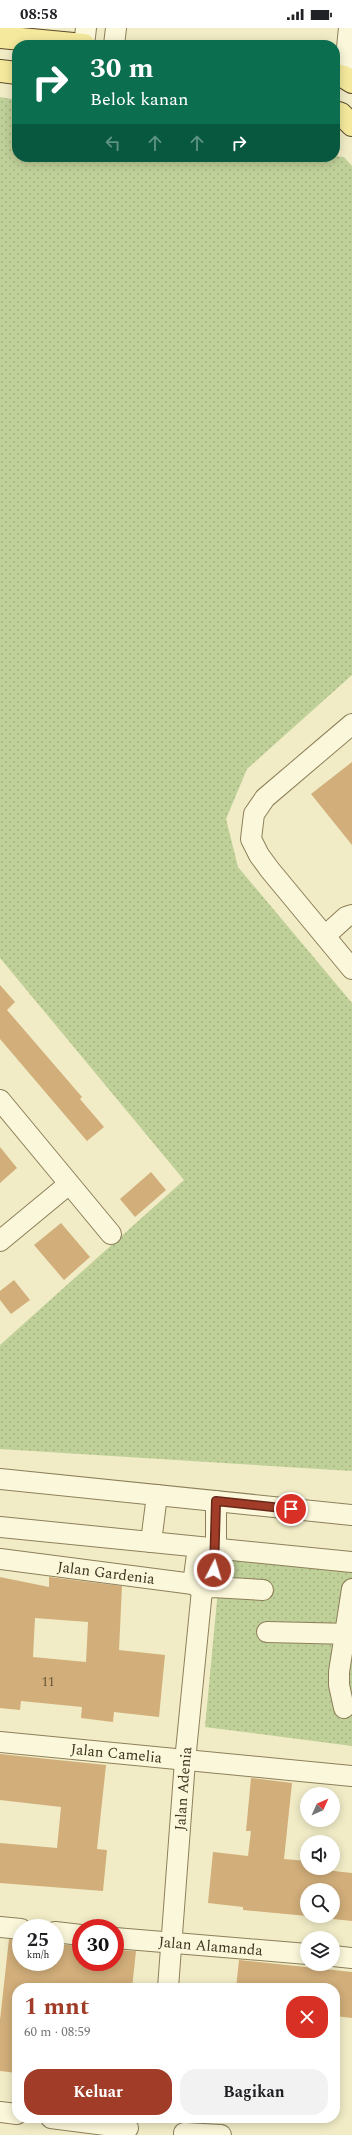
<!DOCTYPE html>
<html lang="id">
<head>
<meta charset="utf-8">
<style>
	:root { --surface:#fff; --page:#f2f2f2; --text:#202124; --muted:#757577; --accent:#a03c27 }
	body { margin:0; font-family:Spectral,serif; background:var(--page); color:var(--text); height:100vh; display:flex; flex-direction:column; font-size:15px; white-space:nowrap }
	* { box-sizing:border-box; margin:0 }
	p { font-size:13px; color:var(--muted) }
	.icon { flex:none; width:22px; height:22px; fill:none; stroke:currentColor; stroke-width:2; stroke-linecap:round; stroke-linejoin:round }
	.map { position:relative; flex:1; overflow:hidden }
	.sheet { position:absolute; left:12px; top:1955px; width:328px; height:140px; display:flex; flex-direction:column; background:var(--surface); border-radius:16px; box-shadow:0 2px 10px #0003 }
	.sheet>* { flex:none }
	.banner { position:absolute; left:12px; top:12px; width:328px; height:122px; border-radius:16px; box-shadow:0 2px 10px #0003; background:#0b6e4f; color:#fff; overflow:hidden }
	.needle { width:26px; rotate:45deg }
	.controls { position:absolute; left:300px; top:1759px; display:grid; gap:8px }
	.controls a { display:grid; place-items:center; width:40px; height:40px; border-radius:50%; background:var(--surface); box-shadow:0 2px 10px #0003; font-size:20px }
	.speed { position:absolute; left:12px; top:1891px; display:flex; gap:8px; font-size:20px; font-weight:700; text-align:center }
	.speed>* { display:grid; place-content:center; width:52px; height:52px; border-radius:50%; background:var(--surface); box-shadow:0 2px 10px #0003; line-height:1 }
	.speed small { font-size:10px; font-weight:400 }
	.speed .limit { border:6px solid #d22; background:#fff; color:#111 }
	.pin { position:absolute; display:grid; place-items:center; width:34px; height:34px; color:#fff; margin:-17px; border:2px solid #fff; border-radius:50%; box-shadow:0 1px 4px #0007 }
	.me { position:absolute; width:44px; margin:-22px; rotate:5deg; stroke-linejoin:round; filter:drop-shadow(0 0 3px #0008) }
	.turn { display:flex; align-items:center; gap:14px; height:84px; padding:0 12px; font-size:18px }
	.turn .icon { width:52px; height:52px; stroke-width:2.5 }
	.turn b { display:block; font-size:28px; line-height:34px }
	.lanes { display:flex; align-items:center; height:38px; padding:0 12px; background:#0003; justify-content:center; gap:20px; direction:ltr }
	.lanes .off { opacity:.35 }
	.round { display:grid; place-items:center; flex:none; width:42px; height:42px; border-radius:16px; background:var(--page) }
	.headline { display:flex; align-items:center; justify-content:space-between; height:68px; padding:0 12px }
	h1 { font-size:24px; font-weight:700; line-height:30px; color:var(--accent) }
	.action { display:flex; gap:8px; margin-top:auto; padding:8px 12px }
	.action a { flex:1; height:46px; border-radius:16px; background:var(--accent); color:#fff; font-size:16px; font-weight:700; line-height:46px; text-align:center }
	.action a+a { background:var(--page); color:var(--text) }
	.status { display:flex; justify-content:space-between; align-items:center; height:28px; padding:0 20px; background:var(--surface); direction:ltr }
	.status svg { height:11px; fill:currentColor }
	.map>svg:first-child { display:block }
</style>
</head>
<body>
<div class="status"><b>08:58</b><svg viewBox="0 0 49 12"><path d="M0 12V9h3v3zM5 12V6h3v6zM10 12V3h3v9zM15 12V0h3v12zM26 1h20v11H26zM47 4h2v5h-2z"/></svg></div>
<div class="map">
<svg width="352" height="2107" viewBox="0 0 352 2107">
	<defs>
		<pattern id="grass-dots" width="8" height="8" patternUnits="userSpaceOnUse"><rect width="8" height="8" fill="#c0d099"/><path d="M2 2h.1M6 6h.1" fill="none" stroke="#a6b383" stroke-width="1.8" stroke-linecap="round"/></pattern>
	</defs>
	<rect width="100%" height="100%" fill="#f1ecc6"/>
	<path fill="url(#grass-dots)" d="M0 69 17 72V129L335 128 344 129 352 138V647L247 741 226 791 238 839 352 975V1443L0 1421V1317L184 1152 0 930Z
		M221 1530 352 1541V1718L205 1699Z"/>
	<path fill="#d1ae7a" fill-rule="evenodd" d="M352 734V817L311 766Z
		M0 957 15 974 7 982 82 1069 80 1071 104 1099 87 1113 0 1011Z
		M0 1119 17 1140 0 1155Z
		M151 1144 166 1162 135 1189 120 1171Z
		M61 1195 90 1229 64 1252 34 1217Z
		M14 1252 30 1272 11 1286 0 1272V1263Z
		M0 1549 49 1559V1549L122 1558 119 1622 165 1627 159 1689 114 1684 113 1694 81 1690 82 1679 21 1673 20 1682 0 1680ZM35 1590 88 1594 86 1634 33 1629Z
		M0 1726 106 1737 97 1821 107 1822 103 1863 0 1855V1815L57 1820 61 1779 0 1772Z
		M251 1750 292 1755 284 1831 307 1833V1840L352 1845V1893L333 1891V1862H307V1888L243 1882V1879L208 1875 213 1824 248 1828 251 1803H246Z
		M9 1911 21 1912V1934H55V1916L81 1918V1934H115V1922L136 1923 132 1960H17V2045L0 2043V1992Z
		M239 1932 352 1944V1990L335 1988V1960H236Z"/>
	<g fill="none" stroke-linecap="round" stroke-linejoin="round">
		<g stroke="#8d7f5a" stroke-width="22">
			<g id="minor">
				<path d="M84 17 86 0"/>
				<path d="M114 17 116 0"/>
				<path d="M344 49 349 0"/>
				<path d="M352 696 265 770 254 786 251 811 259 827 270 842 352 941"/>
				<path d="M325 908 346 889 352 887"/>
				<path d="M0 1072 111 1206"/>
				<path d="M0 1213 69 1156"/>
				<path d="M0 1451 352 1487"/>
				<path d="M0 1499 352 1534"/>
				<path d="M151 1514 157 1467"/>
				<path id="s1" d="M0 1531 193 1556 202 1562 212 1559 263 1562"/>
				<path d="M193 1556 198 1519"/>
				<path d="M212 1559 216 1520V1473"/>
				<path d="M267 1604 352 1606"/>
				<path d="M344 1680 339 1657V1644L352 1561"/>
				<path id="s2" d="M0 1714 352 1748"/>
				<path d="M0 1899 21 1901"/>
				<path d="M55 1904 81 1907"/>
				<path id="s3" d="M115 1910 307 1926"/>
				<path d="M333 1928 352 1930"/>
				<path id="s4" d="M168 1960 185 1733 202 1562"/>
				<path d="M0 2084 17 2086"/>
				<path d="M51 2090 128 2100"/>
				<path d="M184 2105 221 2107"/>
			</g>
		</g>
		<g stroke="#5b4b2e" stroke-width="24">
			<path id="major" d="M0 9 84 17
				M0 43 17 45
				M335 47 344 49 352 54
				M335 84 341 86 352 97"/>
		</g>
		<use href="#minor" stroke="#fbf7da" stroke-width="20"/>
		<use href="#major" stroke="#f5e99d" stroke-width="22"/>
	</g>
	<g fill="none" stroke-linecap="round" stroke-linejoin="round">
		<g stroke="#682719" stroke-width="10">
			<path id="route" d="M214 1542 216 1473 291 1481"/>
		</g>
		<use href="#route" stroke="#a03c27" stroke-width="7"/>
	</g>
	<g text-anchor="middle" stroke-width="3" stroke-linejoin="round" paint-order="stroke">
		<g font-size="13" fill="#625236">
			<text x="48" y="1658">11</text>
		</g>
		<g font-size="15" fill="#3d331f" stroke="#f8f4d6">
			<text dy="5" stroke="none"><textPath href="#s1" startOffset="107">Jalan Gardenia</textPath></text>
			<text dy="5" stroke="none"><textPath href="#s2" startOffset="117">Jalan Camelia</textPath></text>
			<text dy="5" stroke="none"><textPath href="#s4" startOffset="200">Jalan Adenia</textPath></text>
			<text dy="5" stroke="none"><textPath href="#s3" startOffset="96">Jalan Alamanda</textPath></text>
		</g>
	</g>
</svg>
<div class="controls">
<a><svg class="needle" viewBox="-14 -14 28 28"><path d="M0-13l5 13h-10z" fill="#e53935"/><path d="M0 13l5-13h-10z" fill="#757577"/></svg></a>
<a><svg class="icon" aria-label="sound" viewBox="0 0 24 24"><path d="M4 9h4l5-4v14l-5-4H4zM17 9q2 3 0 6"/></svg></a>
<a><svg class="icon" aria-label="search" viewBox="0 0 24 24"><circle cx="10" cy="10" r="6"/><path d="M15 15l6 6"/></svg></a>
<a><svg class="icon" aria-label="layers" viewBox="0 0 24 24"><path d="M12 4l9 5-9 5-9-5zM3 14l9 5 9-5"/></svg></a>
</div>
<div class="speed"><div>25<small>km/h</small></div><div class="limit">30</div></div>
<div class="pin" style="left:291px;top:1481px;background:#d93025"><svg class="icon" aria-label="arrive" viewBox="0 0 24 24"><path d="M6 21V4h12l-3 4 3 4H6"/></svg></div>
<svg class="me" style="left:214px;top:1542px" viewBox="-20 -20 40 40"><circle r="17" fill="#a03c27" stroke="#fff" stroke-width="3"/><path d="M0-11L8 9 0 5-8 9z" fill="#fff"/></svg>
<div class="banner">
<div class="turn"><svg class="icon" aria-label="right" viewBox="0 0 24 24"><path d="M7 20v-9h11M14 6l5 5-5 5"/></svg><div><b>30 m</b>Belok kanan</div></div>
<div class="lanes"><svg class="icon off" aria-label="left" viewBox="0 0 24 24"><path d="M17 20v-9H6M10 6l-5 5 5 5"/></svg><svg class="icon off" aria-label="ahead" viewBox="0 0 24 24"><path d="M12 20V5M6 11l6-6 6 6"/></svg><svg class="icon off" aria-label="ahead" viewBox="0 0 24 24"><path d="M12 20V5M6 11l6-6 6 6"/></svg><svg class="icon" aria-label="right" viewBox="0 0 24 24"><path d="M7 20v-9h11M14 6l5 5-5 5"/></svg></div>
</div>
<section class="sheet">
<div class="headline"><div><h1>1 mnt</h1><p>60 m · 08:59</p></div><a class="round" style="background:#d93025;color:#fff"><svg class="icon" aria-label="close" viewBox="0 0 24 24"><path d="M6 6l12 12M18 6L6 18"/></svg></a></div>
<div class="action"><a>Keluar</a><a>Bagikan</a></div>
</section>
</div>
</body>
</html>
